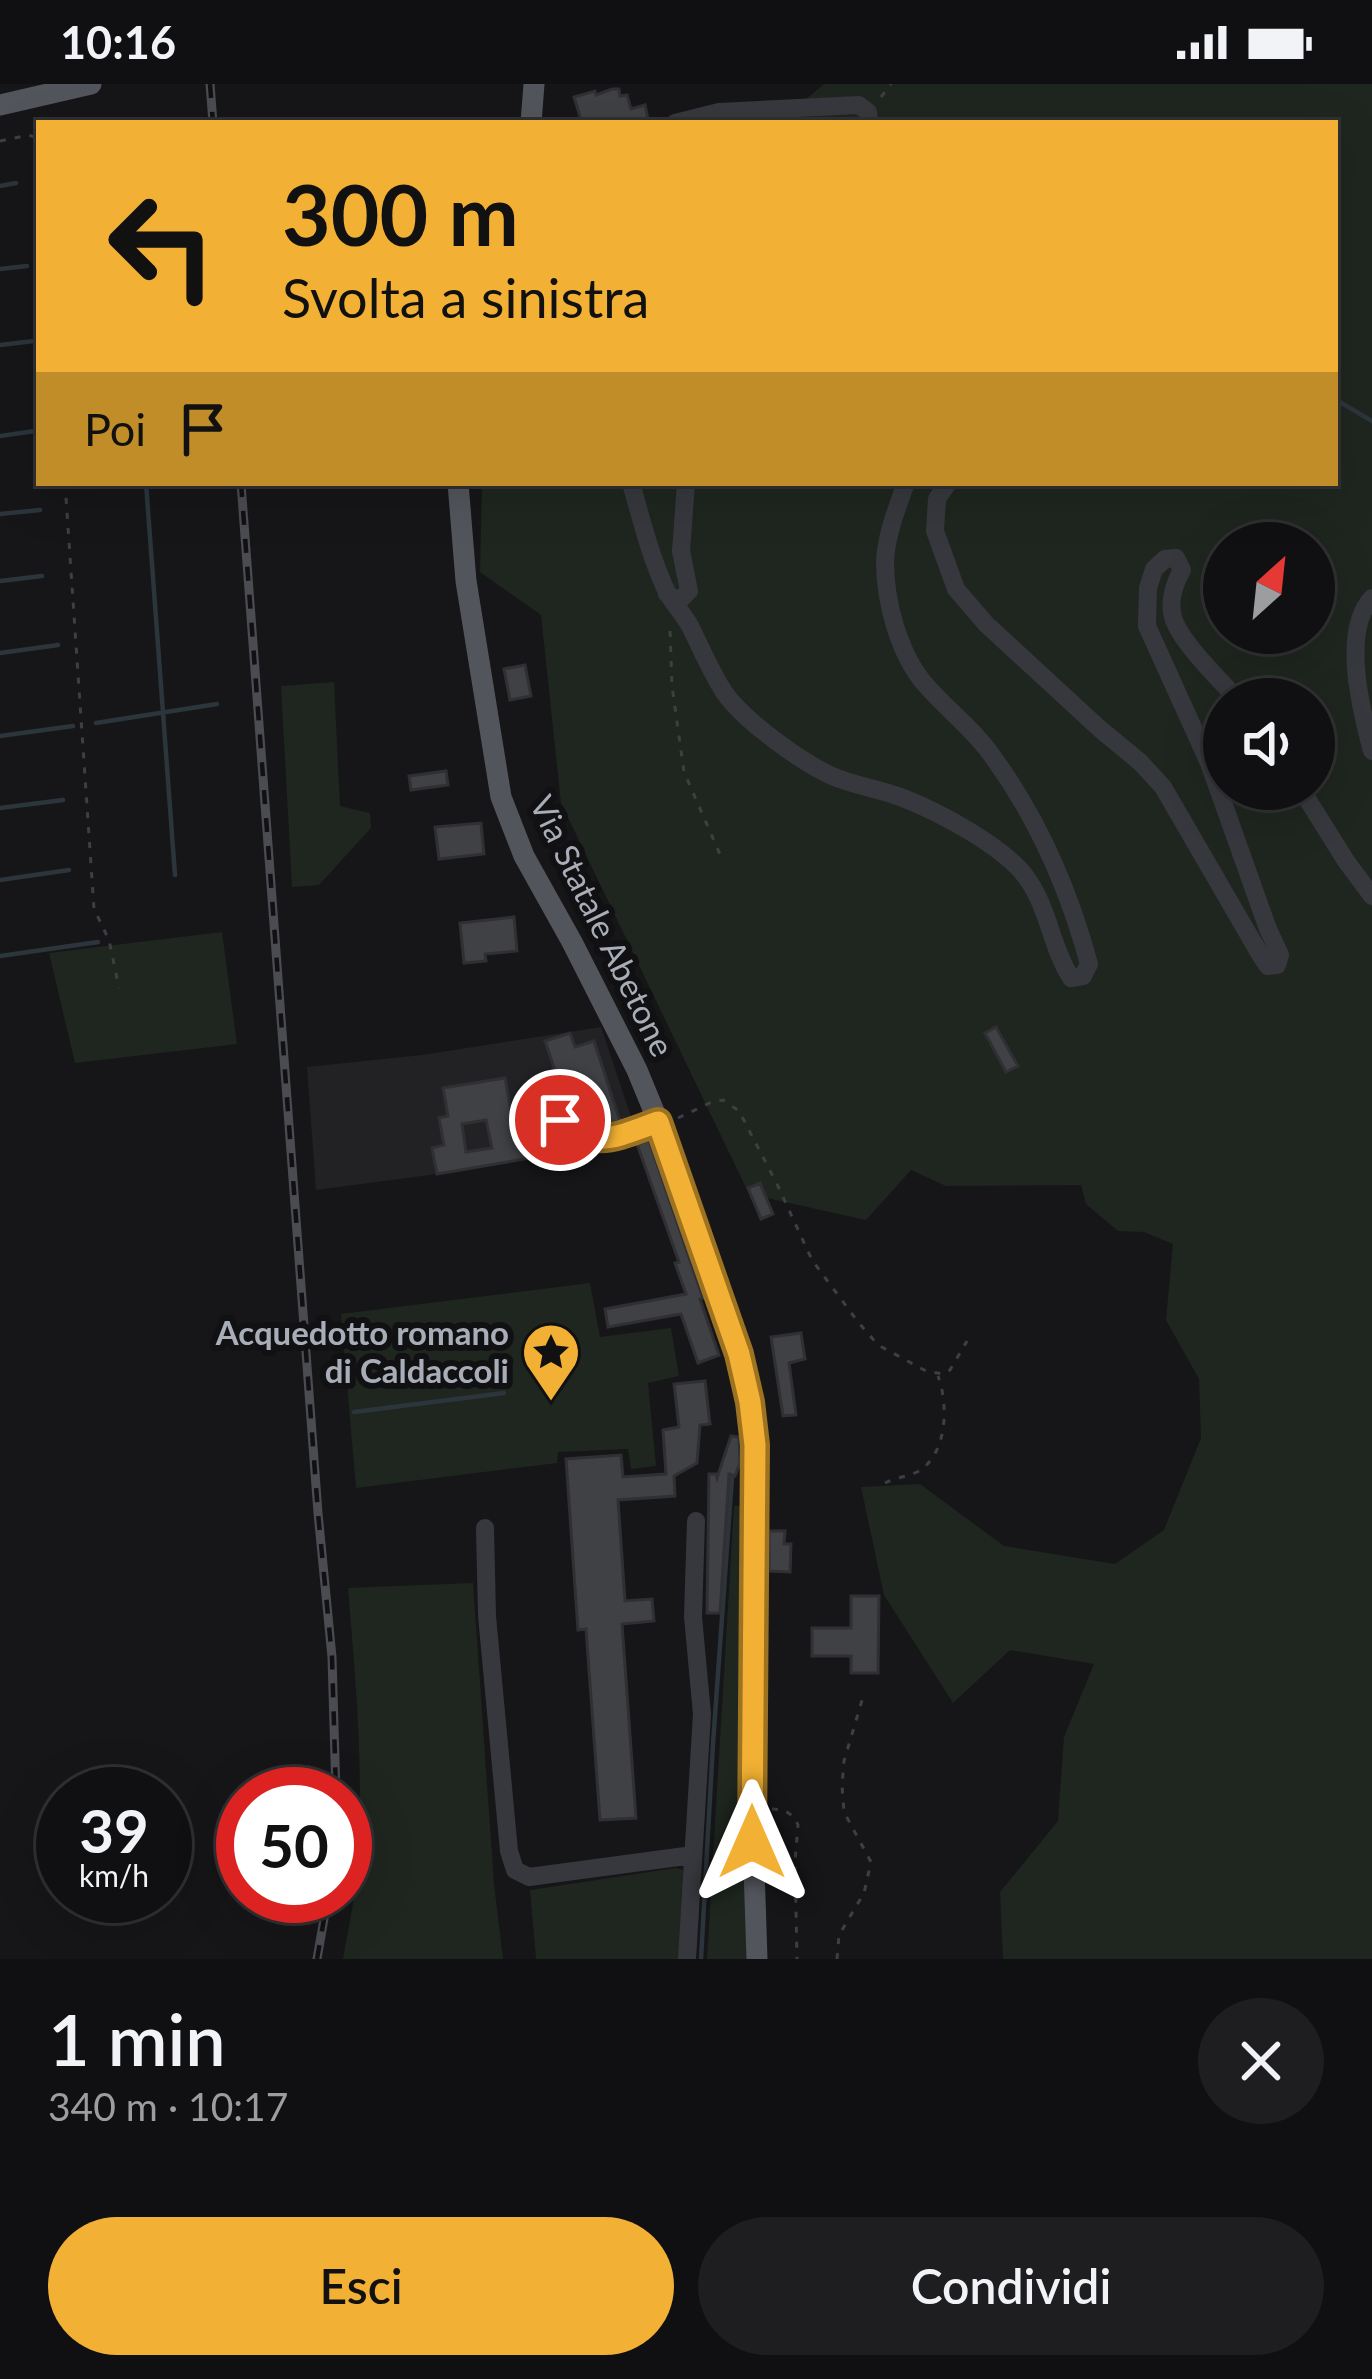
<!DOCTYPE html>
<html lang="it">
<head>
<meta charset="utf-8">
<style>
	:root { --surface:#101012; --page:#1e1e20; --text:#f1f3f6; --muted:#9c9d9f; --line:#303032; --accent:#f2b134 }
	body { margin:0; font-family:Lato,sans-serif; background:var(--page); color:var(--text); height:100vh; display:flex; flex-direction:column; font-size:45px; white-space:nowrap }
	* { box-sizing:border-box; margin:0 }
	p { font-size:39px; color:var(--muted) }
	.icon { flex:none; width:66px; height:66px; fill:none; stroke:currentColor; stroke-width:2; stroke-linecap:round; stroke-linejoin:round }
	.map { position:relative; height:1875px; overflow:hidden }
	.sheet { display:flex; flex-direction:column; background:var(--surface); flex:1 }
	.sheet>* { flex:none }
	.banner { position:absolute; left:36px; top:36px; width:1302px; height:366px; border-radius:0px; box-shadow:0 12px 48px #0002,0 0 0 3px var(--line); background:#f2b134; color:#111; overflow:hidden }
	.needle { width:78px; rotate:27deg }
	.buttons { position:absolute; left:1203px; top:438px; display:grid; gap:24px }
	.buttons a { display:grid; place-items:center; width:132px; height:132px; border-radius:50%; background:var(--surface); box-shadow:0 12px 48px #0002,0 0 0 3px var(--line); font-size:60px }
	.speed { position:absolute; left:36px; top:1683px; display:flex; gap:24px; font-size:60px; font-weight:700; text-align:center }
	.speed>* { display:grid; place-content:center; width:156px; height:156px; border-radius:50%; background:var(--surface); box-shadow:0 12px 48px #0002,0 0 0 3px var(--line); line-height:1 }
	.speed small { font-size:30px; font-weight:400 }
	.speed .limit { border:18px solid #d22; background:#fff; color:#111 }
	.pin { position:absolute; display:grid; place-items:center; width:102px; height:102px; color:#fff; margin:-51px; border:6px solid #fff; border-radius:50%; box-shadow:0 3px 12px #0007 }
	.me { position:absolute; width:132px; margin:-66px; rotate:0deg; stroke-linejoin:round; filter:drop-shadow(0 0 9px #0008) }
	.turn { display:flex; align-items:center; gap:42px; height:252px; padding:0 48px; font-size:54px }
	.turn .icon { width:156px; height:156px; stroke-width:2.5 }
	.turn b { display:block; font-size:84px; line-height:102px }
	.then { display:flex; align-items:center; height:114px; padding:0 48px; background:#0003; gap:24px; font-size:45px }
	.round { display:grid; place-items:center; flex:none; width:126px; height:126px; border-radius:63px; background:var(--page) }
	.headline { display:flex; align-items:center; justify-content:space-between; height:204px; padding:0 48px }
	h1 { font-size:72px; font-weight:600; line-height:90px }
	.button { display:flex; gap:24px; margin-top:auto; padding:24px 48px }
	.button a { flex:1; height:138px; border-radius:72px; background:var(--accent); color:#111; font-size:48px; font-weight:600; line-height:138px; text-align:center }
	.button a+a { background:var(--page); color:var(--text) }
	.status { display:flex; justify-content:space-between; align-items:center; height:84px; padding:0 60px; background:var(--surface); direction:ltr }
	.status svg { height:33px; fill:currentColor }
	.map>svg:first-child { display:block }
</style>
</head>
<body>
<div class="status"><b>10:16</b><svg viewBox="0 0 49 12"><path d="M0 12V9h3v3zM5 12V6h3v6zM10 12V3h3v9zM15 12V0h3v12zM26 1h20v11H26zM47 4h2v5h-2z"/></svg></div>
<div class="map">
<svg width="1372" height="1875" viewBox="0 0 1372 1875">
	<rect width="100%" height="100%" fill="#161618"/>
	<path fill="#222225" d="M601 943 638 1054 437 1090 316 1106 307 983 422 971Z"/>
	<path fill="#1e261f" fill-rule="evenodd" d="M824 0H1372V1875H1003L1000 1808 1058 1737 1064 1653 1094 1580 1010 1566 953 1619 884 1511 861 1403 920 1400 1004 1462 1115 1480 1164 1446 1201 1354 1199 1295 1166 1236 1173 1160 1144 1148 1118 1147 1086 1120 1081 1101 946 1102 911 1086 866 1136 749 1110 561 719 541 531 480 488 482 399H1335V39H773L779 38ZM1224 459H1314V549H1224ZM1224 615H1314V705H1224Z
		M334 598 340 722 370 729 371 744 319 801 292 803 281 602Z
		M222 848 237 960 75 979 49 869Z
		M590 1199 600 1253 671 1244 679 1292 648 1299 656 1382 631 1385 628 1365 558 1368 557 1379 356 1404 341 1230Z
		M734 1422H746L742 1540 749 1875H707Z
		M473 1499 494 1800 503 1875H343C347 1851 353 1826 355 1802 366 1703 356 1603 348 1504Z
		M676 1784 683 1786 686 1792 679 1875H536L530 1806Z"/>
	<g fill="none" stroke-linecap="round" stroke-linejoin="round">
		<path stroke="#2c353c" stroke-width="4.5" d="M0 102 16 99
			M0 185 27 182
			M0 261 34 257
			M1335 315 1372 337
			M0 352 35 347
			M146 399 175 791
			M0 430 40 426
			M0 497 42 492
			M0 569 58 561
			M96 639 217 620
			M0 652 73 642
			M0 724 63 716
			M0 796 69 786
			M0 872 98 858
			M354 1328 504 1309
			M701 1875 713 1660 732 1393"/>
	</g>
	<path fill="#404145" stroke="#303034" stroke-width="3" fill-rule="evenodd" d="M612 5H619L620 12 627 11 631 25 645 21 648 35 633 39H582L574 13 595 7 596 11Z
		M525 581 531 612 510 616 504 585Z
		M446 687 448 701 411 706 409 692Z
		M481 739 484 770 439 775 435 743Z
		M514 833 517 867 485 870 486 877 464 879 460 839Z
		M996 943 1018 982 1006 988 985 949Z
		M570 949 575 963 594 957 620 1037 608 1040 590 1039 567 1022 545 957Z
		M505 994 515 1048 548 1042 553 1070 437 1090 432 1064 444 1061 439 1034 448 1032 443 1004ZM486 1036 492 1064 466 1068 462 1040Z
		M649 1056 703 1214 700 1215 719 1271 698 1279 681 1230 608 1243 605 1225 686 1210 675 1179 679 1178 637 1060Z
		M760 1099 773 1130 761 1135 748 1104Z
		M801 1249 805 1275 789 1279 796 1331 783 1332 771 1253Z
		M705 1297 710 1340 700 1341 697 1379 674 1392 675 1412 618 1416 625 1517 652 1515 654 1537 622 1540 636 1734 600 1736 586 1545 578 1546 566 1375 621 1371 623 1393 666 1390 663 1346 679 1343 674 1300Z
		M731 1352 739 1353 740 1379 735 1392 729 1390 720 1529H707L709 1390H716L717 1394Z
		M769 1447H785L784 1460H791L790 1488 769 1487Z
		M851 1512H879L878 1589H851V1572H812V1544H851Z"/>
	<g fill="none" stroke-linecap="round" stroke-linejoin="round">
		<path stroke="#3d3f44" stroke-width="3" stroke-dasharray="6 9" stroke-linecap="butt" d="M881 13 891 0
			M0 57 29 51 39 55
			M65 399 94 825 109 856 119 904
			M670 547 672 602 684 688 722 775
			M678 1034 712 1018 723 1016 739 1027 777 1100 812 1176 858 1238 878 1261 926 1287 943 1290 950 1286 967 1257
			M885 1399C896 1393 913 1392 922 1385 948 1365 948 1319 938 1292
			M772 1725 784 1726 794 1733 798 1741 795 1777 797 1875
			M837 1875 839 1851 864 1809 871 1778 844 1728 842 1702 844 1677 863 1613"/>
		<path stroke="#37383d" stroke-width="18" d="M675 39 719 28 859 21 868 28 869 39
			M631 399C641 434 650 471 665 504 671 518 683 529 690 542 701 564 711 588 724 608 743 636 801 678 832 692 855 702 880 705 903 714 939 728 1003 762 1026 793 1049 824 1051 863 1071 894L1083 892 1089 880C1069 806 1038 735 993 673 974 645 946 625 924 599 899 569 885 518 885 478 886 451 897 424 906 399
			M948 399 937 415 935 447 956 505 986 540 1100 645 1140 678 1163 703 1261 872 1268 882 1277 881 1280 871 1268 845 1209 679 1147 542 1148 504 1154 485 1165 475 1176 474 1182 486C1173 502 1167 523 1176 541 1187 564 1220 596 1237 615
			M667 510 679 517 689 507 681 467 686 399
			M1372 514C1341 547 1361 626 1372 667
			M1301 705 1346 777 1372 812
			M547 1020C587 1069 605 1056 658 1038
			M485 1444 487 1532 509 1767 515 1786 529 1793 693 1771
			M687 1875 702 1630 693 1533 696 1437"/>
		<path stroke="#53555c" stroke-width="21" d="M0 21 91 0
			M531 39 534 0
			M458 399 466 497 501 713 524 772 572 858 637 986 660 1042 744 1287 755 1361 752 1723 757 1875"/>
		<g stroke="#4a4c52" stroke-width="9">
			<path id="rail" d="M210 0 213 39
				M241 399 318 1429 332 1573 336 1710
				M317 1875 328 1812"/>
		</g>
		<use href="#rail" stroke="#111113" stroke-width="4.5" stroke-dasharray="14" stroke-linecap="butt"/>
	</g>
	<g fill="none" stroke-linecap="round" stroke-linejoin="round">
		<g stroke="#9d7322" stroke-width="30">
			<path id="route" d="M560 1036C592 1068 620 1051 658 1038L739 1270 750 1318 755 1361 752 1758"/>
		</g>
		<use href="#route" stroke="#f2b134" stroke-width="21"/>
	</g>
	<defs>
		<g id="sight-pin" transform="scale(3)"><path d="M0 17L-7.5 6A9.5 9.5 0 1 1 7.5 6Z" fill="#f2b134" stroke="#111113"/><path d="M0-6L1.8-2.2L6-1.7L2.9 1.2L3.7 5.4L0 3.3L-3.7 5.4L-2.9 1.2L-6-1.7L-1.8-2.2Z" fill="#111"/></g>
	</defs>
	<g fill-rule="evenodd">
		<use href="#sight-pin" x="551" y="1268"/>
	</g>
	<g text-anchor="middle" stroke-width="12" stroke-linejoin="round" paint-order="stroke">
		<g font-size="33" fill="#a8adb8" stroke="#111113">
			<text transform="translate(602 842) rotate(64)" y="12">Via Statale Abetone</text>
		</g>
		<g font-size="33" font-weight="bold" fill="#a8adb8" stroke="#111113" text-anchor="end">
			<text x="509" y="1261">Acquedotto romano<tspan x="509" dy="38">di Caldaccoli</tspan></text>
		</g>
	</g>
</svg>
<div class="buttons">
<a><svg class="needle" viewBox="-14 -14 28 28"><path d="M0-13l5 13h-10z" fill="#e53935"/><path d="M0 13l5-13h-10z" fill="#9c9d9f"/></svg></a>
<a><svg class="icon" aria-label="sound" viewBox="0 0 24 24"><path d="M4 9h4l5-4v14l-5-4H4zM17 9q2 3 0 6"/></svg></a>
</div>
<div class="speed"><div>39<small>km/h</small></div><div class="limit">50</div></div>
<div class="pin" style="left:560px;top:1036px;background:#d93025"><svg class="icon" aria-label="arrive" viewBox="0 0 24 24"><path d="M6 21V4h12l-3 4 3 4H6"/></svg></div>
<svg class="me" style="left:752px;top:1758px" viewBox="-20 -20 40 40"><path d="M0-17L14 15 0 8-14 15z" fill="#f2b134" stroke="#fff" stroke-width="4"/></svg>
<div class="banner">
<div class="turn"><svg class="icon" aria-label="left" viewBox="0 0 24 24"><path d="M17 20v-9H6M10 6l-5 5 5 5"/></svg><div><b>300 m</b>Svolta a sinistra</div></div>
<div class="then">Poi<svg class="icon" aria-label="arrive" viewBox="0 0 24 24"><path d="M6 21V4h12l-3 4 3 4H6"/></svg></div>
</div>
</div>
<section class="sheet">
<div class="headline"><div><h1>1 min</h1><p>340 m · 10:17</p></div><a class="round"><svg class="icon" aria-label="close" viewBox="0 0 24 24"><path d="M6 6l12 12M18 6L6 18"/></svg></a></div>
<div class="button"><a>Esci</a><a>Condividi</a></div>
</section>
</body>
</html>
